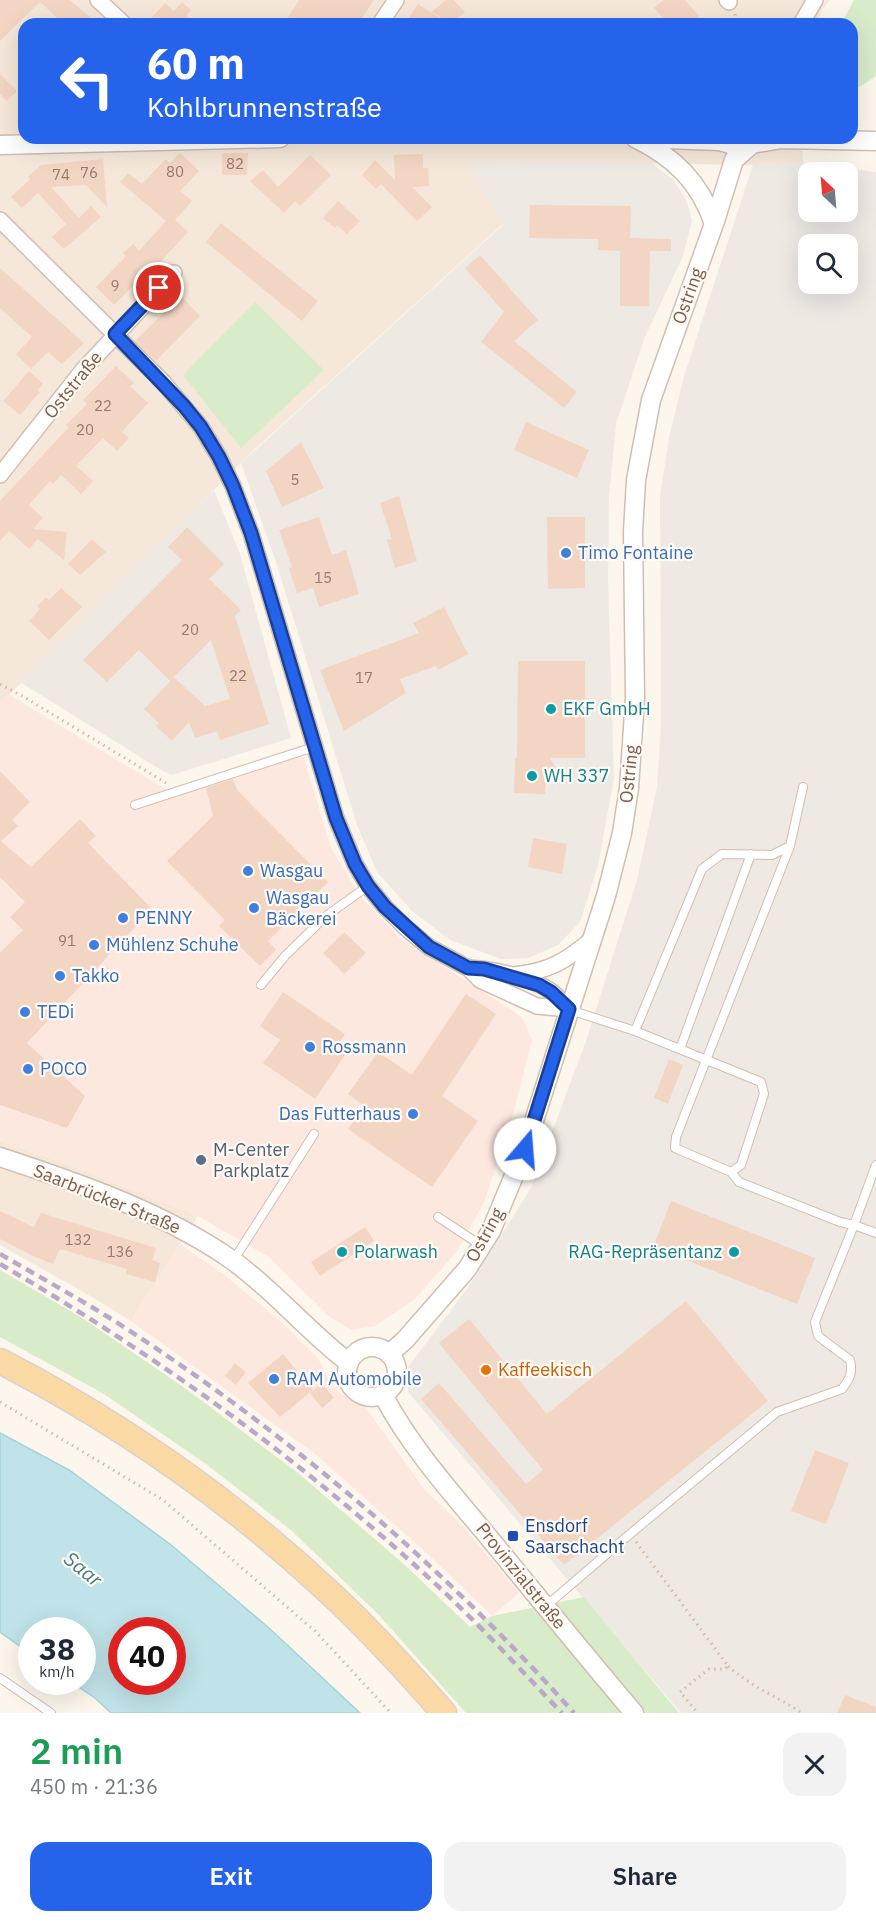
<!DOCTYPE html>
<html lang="en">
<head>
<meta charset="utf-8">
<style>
	:root { --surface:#fff; --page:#f2f2f3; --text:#1f2937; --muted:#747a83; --accent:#2563eb }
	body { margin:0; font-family:"IBM Plex Sans",sans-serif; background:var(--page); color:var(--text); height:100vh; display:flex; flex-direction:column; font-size:22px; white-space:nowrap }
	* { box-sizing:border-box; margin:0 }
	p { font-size:20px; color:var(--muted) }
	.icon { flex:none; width:33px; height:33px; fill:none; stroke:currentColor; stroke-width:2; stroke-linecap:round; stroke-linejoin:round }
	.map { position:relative; height:1713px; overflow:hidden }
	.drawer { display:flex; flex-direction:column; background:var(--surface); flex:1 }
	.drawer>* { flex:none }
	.guide { position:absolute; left:18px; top:18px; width:840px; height:126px; border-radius:18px; box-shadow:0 6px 24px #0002; background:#2563eb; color:#fff; overflow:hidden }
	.needle { width:39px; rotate:334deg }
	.fabs { position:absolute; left:798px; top:162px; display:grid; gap:12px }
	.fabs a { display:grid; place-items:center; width:60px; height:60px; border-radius:12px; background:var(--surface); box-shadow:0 6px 24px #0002; font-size:30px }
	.speed { position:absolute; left:18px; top:1617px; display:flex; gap:12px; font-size:30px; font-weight:700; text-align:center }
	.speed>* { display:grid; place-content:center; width:78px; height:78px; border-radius:50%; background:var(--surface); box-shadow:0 6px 24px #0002; line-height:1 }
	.speed small { font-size:15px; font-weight:400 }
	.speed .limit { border:9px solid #d22; background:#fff; color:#111 }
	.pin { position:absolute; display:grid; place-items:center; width:51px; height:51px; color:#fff; margin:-26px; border:3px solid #fff; border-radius:50%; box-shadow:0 2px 6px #0007 }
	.me { position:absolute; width:66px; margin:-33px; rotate:18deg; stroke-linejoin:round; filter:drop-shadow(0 0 4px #0008) }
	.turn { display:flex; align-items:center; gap:21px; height:126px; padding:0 30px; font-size:27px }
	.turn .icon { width:78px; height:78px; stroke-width:2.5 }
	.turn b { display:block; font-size:42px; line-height:51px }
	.round { display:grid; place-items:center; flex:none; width:63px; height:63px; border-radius:18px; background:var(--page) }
	.overview { display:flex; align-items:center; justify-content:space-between; height:102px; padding:0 30px }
	h1 { font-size:36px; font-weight:600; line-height:45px; color:#1e9e55 }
	.button { display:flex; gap:12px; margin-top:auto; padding:12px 30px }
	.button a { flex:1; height:69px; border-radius:18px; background:var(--accent); color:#fff; font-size:24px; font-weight:600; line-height:69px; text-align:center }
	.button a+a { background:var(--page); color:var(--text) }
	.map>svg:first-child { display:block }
</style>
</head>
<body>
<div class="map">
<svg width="876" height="1713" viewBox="0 0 876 1713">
	<rect width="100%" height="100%" fill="#fdf6ec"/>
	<path fill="#f5e8da" d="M0 0H830L822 10 816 24H24V138H801L803 163 753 165 467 161 503 224 254 450 0 704Z
		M0 1141 64 1163 198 1216 131 1321 92 1297 0 1245Z"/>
	<path fill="#fde8e0" d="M8 694 167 790 300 745 331 848 359 895 401 939 522 1017 532 1040 511 1123 484 1202 457 1251 415 1299 375 1326 351 1330 330 1317 269 1257 198 1216 64 1163 0 1141V704Z
		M180 1244 222 1273 280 1321 318 1358 328 1379 340 1393 364 1405 424 1489 462 1525 519 1593 492 1616 431 1557 314 1453 131 1321Z"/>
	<path fill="#efe9e4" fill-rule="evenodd" d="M467 161 651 163 673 179 687 201 692 221 683 256 644 339 616 424 609 497 608 579 614 778 598 866 580 922 558 945 528 958 501 959 450 940 412 911 377 872 357 825 276 562 241 463 503 225Z
		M803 163 876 172V1713H681L408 1392V1367L467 1289 531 1188 586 1041 637 880 657 787 661 723 660 496 669 438 684 376 753 165ZM808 172H848V212H808ZM808 244H848V284H808Z
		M214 490 240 554 291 738 172 775 161 770 20 682Z"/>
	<path fill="#d8ecc9" d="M854 0H876V76L852 92V24H841Z
		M255 302 324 370 241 448 183 375Z
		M0 1270 84 1319 189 1391 298 1473 407 1567 470 1627 492 1616 584 1597 679 1713H466L378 1614 291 1530 206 1464 104 1394 0 1337Z"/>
	<path fill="#bfe3e8" stroke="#a5d3da" stroke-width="1.5" fill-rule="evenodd" d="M0 1433 69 1470 170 1544 269 1628 360 1713H111L95 1698 71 1682H82V1630H32L31 1654 0 1632ZM122 1630H172V1682H122Z"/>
	<path fill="#f3d5c3" d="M0 0H70L98 24H64L40 2 0 41Z
		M299 0H374L358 24H284Z
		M446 0H454L465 12 451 24 432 12Z
		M663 0H685L699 16 689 24H669L654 8Z
		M182 2 191 10 187 16 196 24H146L165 3 174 11Z
		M418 4 449 24H405Z
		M0 74 17 91 7 101 0 94Z
		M180 153 199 171 180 191 192 201 175 220 188 232 144 280 142 277 114 305 96 287 126 256 123 253 133 244 139 251 166 221 120 182 128 173 142 184 166 159 170 163Z
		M222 153H248L247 175H222Z
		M423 154V168H428L429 186 412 187 432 207 417 221 381 184 376 189 362 175 375 160 395 180 394 155Z
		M310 155 331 175 300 206 295 201 284 213 250 181 263 170 278 187Z
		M103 159 107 207 86 185 51 187 79 218 91 206 101 217 64 249 52 237 66 224 38 193 22 208 11 197 30 179 28 177 41 165Z
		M338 201 360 221 347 234 337 225 335 228 323 218Z
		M530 205 631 206 630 238 671 239V251H650L649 306H620V251L598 250V239L529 238Z
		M221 223 318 301 302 321 206 242Z
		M480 255 538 320 514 341 577 392 564 408 481 342 504 312 465 268Z
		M0 268 84 343 62 364 48 352 31 369 16 354 32 337 0 308Z
		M181 296 200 316 156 361 135 341Z
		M116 366 134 383 130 386 148 403 122 432 129 438 117 451 103 438 76 466 93 481 81 494 61 475 53 484 50 481 29 505 43 518 33 529 67 532 64 560 38 539 29 549 9 531 0 541V501L68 428 66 425 87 404 83 400Z
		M29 371 43 384 38 390 40 392 20 415 3 401Z
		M526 422 589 450 577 478 514 450Z
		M301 442 324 488 282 507 266 471Z
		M399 496 417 561 395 568 387 540 392 539 380 503Z
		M319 517 332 555 346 550 359 594 319 607 313 588 297 593 289 568 292 567 279 530Z
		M547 517H585V588L548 589Z
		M187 527 224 564 209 579 241 610 235 616 269 724 220 740 217 731 195 738 189 722 172 741 156 726 159 723 144 709 174 677 205 706 230 699 211 640 170 681 139 650 107 682 83 660 182 560 168 547Z
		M92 539 106 552 80 575 68 564Z
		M61 588 82 607 49 640 29 621 40 609 37 606 46 597 49 600Z
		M444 607 468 654 438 670 436 666 400 679 406 693 344 731 320 670 419 633 413 623Z
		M518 661H585V758H550L556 768 546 780 545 794 514 793 515 758H517Z
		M0 771 30 802 12 820 18 826 1 841 31 867 80 819 96 836 88 843 152 909 27 1043 85 1096 67 1128 0 1105V953L23 930 10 917 25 902 0 877Z
		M233 779 238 791 328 882 268 941 276 950 260 966 219 926 225 920 167 861 213 816 206 788Z
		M533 838 567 844 562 874 528 867Z
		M344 932 366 953 344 974 323 953Z
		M283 992 345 1034 339 1043 349 1049 315 1099 263 1063 280 1040 260 1026Z
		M466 994 496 1014 442 1096 478 1121 432 1187 348 1129 364 1106 348 1094 378 1052 412 1075Z
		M669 1059 683 1065 668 1104 654 1098Z
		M671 1201 815 1258 797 1304 653 1247Z
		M0 1211 34 1227 41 1213 156 1248 152 1260 160 1263 155 1282 126 1274 127 1269 60 1249 53 1264 35 1257 0 1239Z
		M365 1227 374 1241 320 1276 311 1262Z
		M686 1301 768 1401 564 1565 421 1399 439 1383 526 1484 543 1470 439 1343 469 1319 547 1414Z
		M283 1354 313 1390 280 1417 248 1383Z
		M235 1363 246 1372 236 1385 225 1376Z
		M322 1383 334 1398 322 1408 310 1393Z
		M815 1450 849 1463 826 1524 791 1511Z
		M845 1695 876 1707V1713H837Z"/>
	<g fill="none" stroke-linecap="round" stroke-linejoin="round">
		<g stroke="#d1beb0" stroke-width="10">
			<path id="service" d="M135 805 314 747
				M261 985 285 956 326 916 368 886
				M570 1010 635 1031 761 1082 764 1094 741 1165 731 1172
				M635 1031 702 869 722 854 772 855 790 846 803 787
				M680 1049 751 854
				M876 1165 854 1225 876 1233
				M438 1217 482 1246
				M233 1261 314 1134
				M546 1606 630 1534 777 1412 842 1389C850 1379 853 1372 850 1360L818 1336 815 1322 854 1225 840 1222 739 1182 731 1172 675 1148 676 1137 790 846
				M0 1678 51 1713"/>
		</g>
		<g stroke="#d1beb0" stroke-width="18">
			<path id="minor" d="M98 0 124 24
				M727 0 729 2
				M380 24 396 0
				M801 24 815 0
				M0 220 163 382 201 427 219 457 233 486 251 533 336 818 355 864 368 886 385 907 406 928 429 947 468 968 480 980 537 1006 569 1009
				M0 475 83 370 174 273
				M468 968C491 969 532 977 552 992 558 997 563 1004 569 1009
				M514 975C550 971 566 961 592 939"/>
		</g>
		<g stroke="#d1beb0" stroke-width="21">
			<path id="tertiary" d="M635 138C674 157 700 182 714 224
				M641 138 719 141 731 144 741 153
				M0 145 280 138
				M0 1157C79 1183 163 1212 232 1260 274 1290 307 1331 348 1362
				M347 1372a25 25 0 1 1 50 0a25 25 0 1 1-50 0Z
				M389 1354 405 1340 467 1269 491 1231 525 1149 606 896 622 833 629 788 635 698 633 532 636 480 651 400 715 221 734 160 752 144 781 139 876 141
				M383 1395C410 1446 449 1490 486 1534 535 1594 584 1654 634 1713"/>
		</g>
		<g stroke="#dad1cd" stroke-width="27">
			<path id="primary" d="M0 1361C120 1423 233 1502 331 1594 371 1631 408 1672 444 1713"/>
		</g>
		<path stroke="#d9b8a5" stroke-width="3" stroke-dasharray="1.5 4.5" stroke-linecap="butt" d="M735 14 737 24
			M0 684 24 697 166 783
			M0 1402 163 1500 315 1631 391 1713
			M636 1542 728 1666 725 1669H709L680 1692 698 1713
			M728 1666C750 1686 778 1697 802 1713"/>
		<use href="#service" stroke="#fff" stroke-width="8"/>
		<use href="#minor" stroke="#fff" stroke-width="15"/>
		<use href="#tertiary" stroke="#fff" stroke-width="18"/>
		<use href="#primary" stroke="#fbd9a5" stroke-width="24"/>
		<path stroke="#b9a8c9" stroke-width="4.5" stroke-dasharray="9 6" stroke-linecap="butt" d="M0 1254C38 1276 76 1297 113 1320 283 1429 440 1563 574 1713
			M0 1264C151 1352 289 1451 418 1568 469 1613 515 1664 562 1713"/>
	</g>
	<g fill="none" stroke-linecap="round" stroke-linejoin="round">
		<g stroke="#184099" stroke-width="15">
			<path id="route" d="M159 288 115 334 184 406 201 427 219 457 233 486 251 533 336 818 355 864 368 886 385 907 429 947 468 968 484 969 539 985 551 992 569 1009 525 1149"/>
		</g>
		<use href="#route" stroke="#2563eb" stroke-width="10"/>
	</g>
	<g fill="#3f7fe0" stroke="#fffaf3" stroke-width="2">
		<circle cx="566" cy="553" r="6"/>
		<circle cx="248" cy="871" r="6"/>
		<circle cx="254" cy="908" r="6"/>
		<circle cx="123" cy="918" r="6"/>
		<circle cx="94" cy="945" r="6"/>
		<circle cx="60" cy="976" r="6"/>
		<circle cx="25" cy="1012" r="6"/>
		<circle cx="310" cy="1047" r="6"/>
		<circle cx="28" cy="1069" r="6"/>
		<circle cx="413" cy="1114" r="6"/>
		<circle cx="274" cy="1379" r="6"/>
	</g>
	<g fill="#0f9aa8" stroke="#fffaf3" stroke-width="2">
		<circle cx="551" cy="709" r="6"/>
		<circle cx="532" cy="776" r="6"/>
		<circle cx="342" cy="1252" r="6"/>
		<circle cx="734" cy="1252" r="6"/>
	</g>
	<circle fill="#5c6f8a" stroke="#fffaf3" stroke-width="2" cx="201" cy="1160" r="6"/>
	<circle fill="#e8710a" stroke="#fffaf3" stroke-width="2" cx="486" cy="1370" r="6"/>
	<rect fill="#1a4fb4" stroke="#fffaf3" stroke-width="2" x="507" y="1530" width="12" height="12" rx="3"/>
	<g text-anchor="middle" stroke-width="4.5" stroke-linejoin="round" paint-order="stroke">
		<g font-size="15" fill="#987a6a">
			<text x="235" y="169">82</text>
			<text x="175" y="177">80</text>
			<text x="89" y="178">76</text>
			<text x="61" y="180">74</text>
			<text x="115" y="291">9</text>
			<text x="103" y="411">22</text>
			<text x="85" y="435">20</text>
			<text x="295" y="485">5</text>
			<text x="323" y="583">15</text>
			<text x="190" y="635">20</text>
			<text x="238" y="681">22</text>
			<text x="364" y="683">17</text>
			<text x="67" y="946">91</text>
			<text x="78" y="1245">132</text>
			<text x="120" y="1257">136</text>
		</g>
		<g font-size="18" fill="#7a5c4d" stroke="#fffaf3">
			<text transform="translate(688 296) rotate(-70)" y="6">Ostring</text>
			<text transform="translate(73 385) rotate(-51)" y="6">Oststraße</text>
			<text transform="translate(629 774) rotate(-84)" y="6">Ostring</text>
			<text transform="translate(107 1199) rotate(22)" y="6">Saarbrücker Straße</text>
			<text transform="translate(485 1235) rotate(-61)" y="6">Ostring</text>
			<text transform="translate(521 1576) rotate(51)" y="6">Provinzialstraße</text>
		</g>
		<g font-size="18" fill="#366cbe" stroke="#fffaf3" text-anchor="start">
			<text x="578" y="559">Timo Fontaine</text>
			<text x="260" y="877">Wasgau</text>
			<text x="266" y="904">Wasgau<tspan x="266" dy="21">Bäckerei</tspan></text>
			<text x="135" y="924">PENNY</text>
			<text x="106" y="951">Mühlenz Schuhe</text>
			<text x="72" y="982">Takko</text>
			<text x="37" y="1018">TEDi</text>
			<text x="322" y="1053">Rossmann</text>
			<text x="40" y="1075">POCO</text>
			<text x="401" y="1120" text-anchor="end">Das Futterhaus</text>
			<text x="286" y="1385">RAM Automobile</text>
		</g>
		<g font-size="18" fill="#0d838f" stroke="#fffaf3" text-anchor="start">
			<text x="563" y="715">EKF GmbH</text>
			<text x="544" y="782">WH 337</text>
			<text x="354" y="1258">Polarwash</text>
			<text x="722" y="1258" text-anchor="end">RAG-Repräsentanz</text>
		</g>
		<g font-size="18" fill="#4e5e75" stroke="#fffaf3" text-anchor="start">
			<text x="213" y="1156">M-Center<tspan x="213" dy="21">Parkplatz</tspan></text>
		</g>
		<g font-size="18" fill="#c56008" stroke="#fffaf3" text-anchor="start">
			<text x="498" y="1376">Kaffeekisch</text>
		</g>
		<g font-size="18" fill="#164399" stroke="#fffaf3" text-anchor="start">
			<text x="525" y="1532">Ensdorf<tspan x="525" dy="21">Saarschacht</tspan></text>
		</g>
		<g font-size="20" font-style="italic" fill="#437c86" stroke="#fffaf3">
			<text transform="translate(83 1569) rotate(39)" y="7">Saar</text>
		</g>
	</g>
</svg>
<div class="fabs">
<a><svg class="needle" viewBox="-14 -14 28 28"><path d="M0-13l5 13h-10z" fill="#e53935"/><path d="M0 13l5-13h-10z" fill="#747a83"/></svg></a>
<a><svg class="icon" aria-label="search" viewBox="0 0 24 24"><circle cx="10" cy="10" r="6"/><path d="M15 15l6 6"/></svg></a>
</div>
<div class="speed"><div>38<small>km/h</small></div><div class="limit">40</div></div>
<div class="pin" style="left:159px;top:288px;background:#d93025"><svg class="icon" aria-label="arrive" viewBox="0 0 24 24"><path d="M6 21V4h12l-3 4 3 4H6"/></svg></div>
<svg class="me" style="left:525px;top:1149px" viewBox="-20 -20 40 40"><circle r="19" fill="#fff"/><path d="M0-13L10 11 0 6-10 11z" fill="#2563eb"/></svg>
<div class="guide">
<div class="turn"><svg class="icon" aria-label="left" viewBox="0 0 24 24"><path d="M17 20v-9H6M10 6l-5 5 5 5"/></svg><div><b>60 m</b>Kohlbrunnenstraße</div></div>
</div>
</div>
<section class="drawer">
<div class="overview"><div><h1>2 min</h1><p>450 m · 21:36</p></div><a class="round"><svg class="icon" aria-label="close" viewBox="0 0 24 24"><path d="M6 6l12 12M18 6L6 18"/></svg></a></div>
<div class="button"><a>Exit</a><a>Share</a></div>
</section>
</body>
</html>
